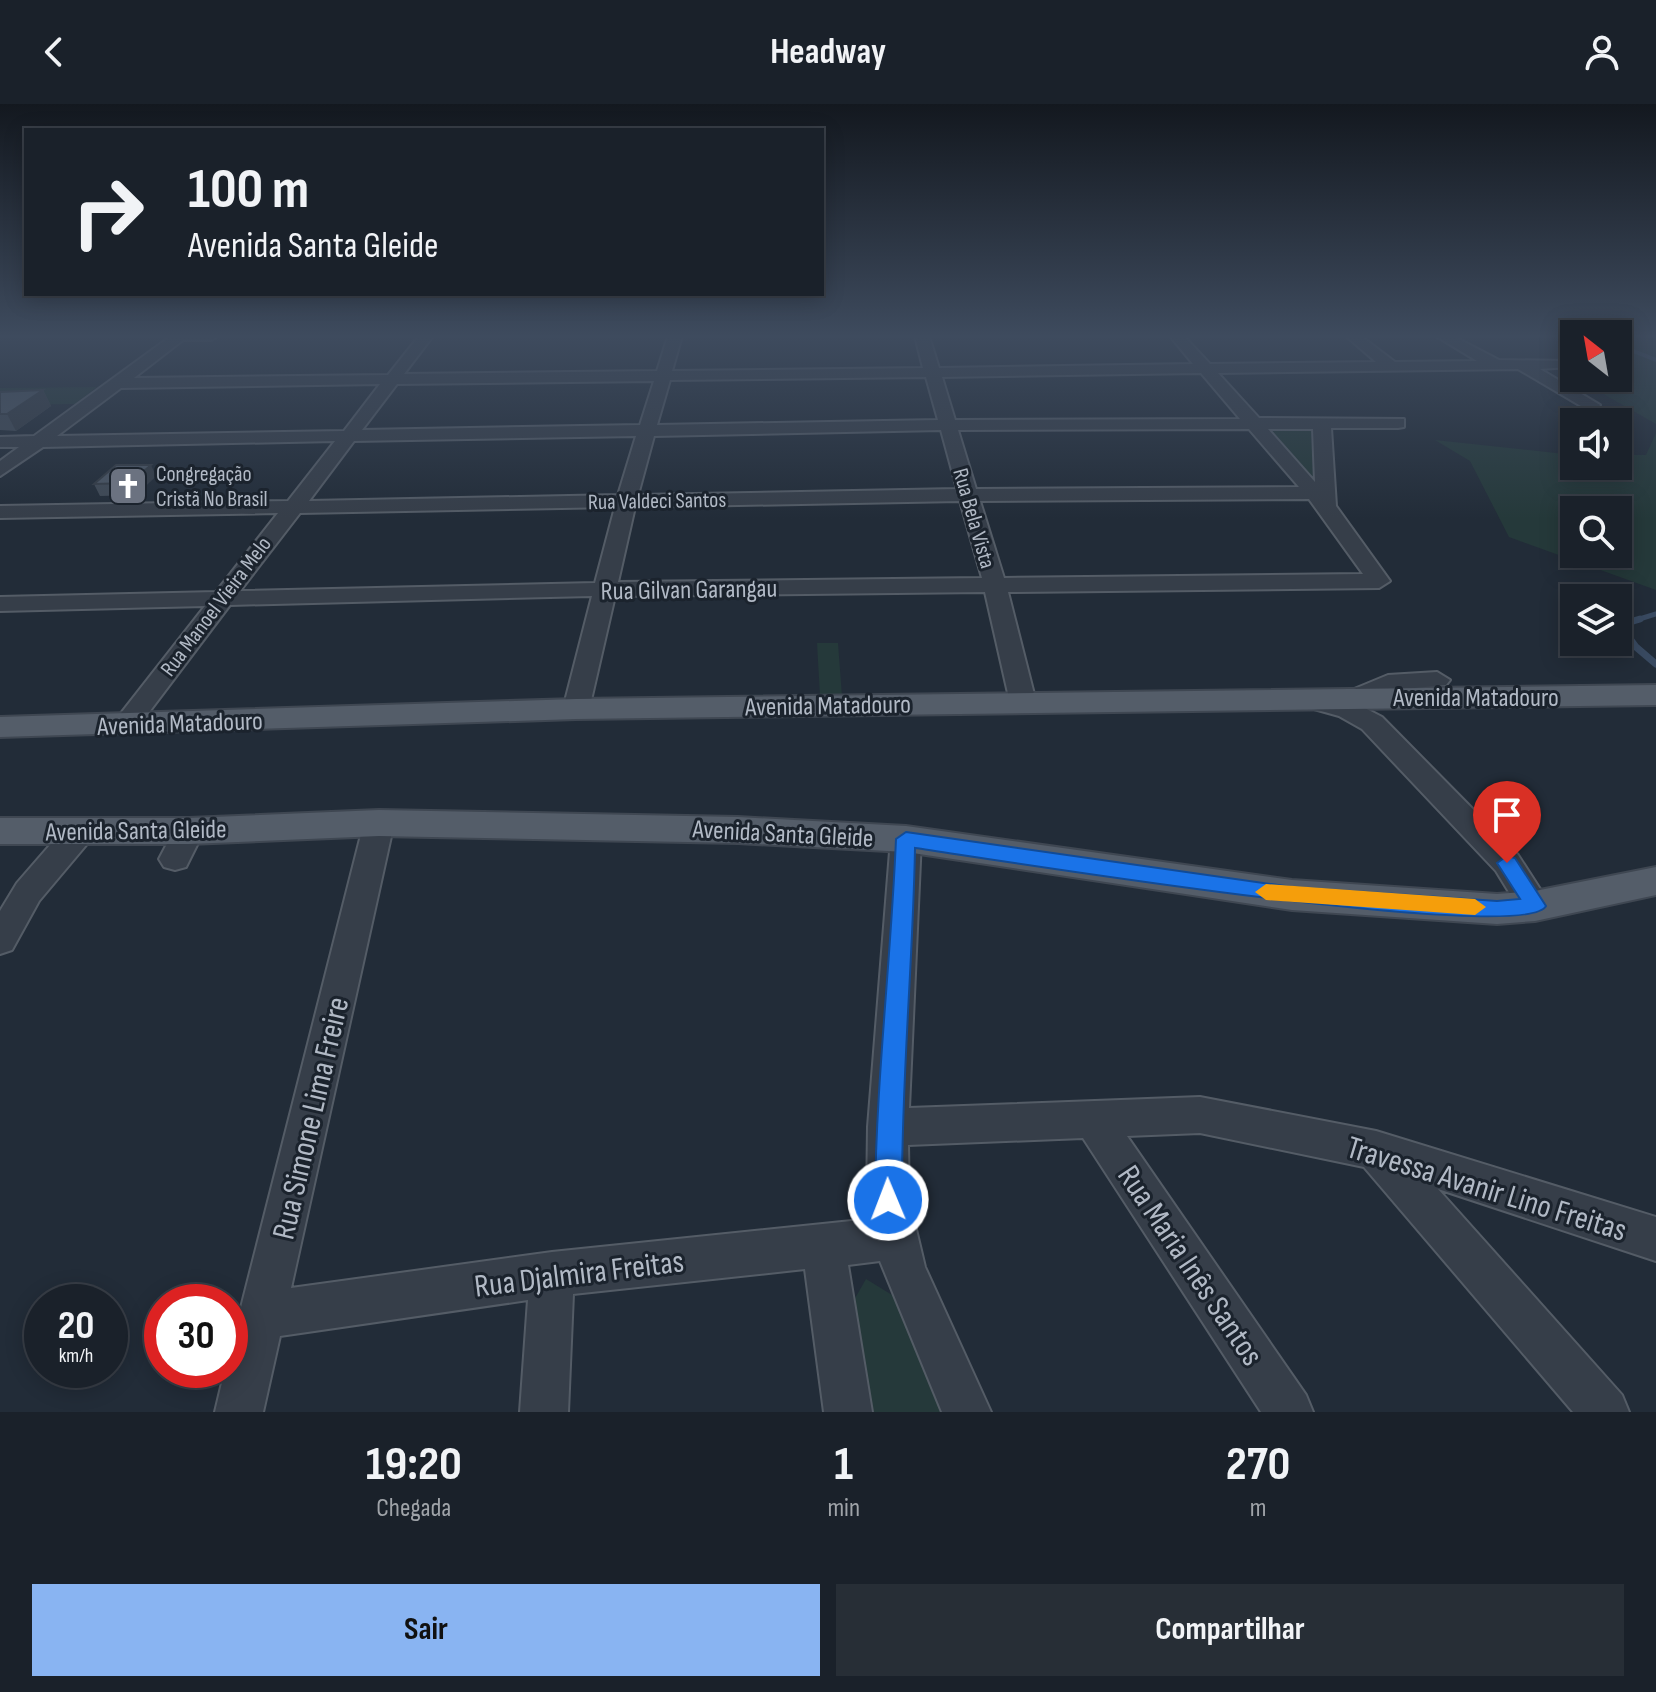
<!DOCTYPE html>
<html lang="pt">
<head>
<meta charset="utf-8">
<style>
	:root { --surface:#1a212a; --page:#272e36; --text:#f1f3f6; --muted:#9fa3a8; --line:#383e47; --accent:#89b4f2 }
	body { margin:0; font-family:"Sofia Sans Condensed",sans-serif; background:var(--page); color:var(--text); height:100vh; display:flex; flex-direction:column; font-size:30px; white-space:nowrap }
	* { box-sizing:border-box; margin:0 }
	p { font-size:26px; color:var(--muted) }
	.icon { flex:none; width:44px; height:44px; fill:none; stroke:currentColor; stroke-width:2; stroke-linecap:round; stroke-linejoin:round }
	.map { position:relative; height:1308px; overflow:hidden }
	.details { display:flex; flex-direction:column; background:var(--surface); flex:1 }
	.details>* { flex:none }
	.top-card { position:absolute; left:24px; top:24px; width:800px; height:168px; border-radius:0px; box-shadow:0 4px 20px #0003,0 0 0 2px var(--line); background:#1a212a; color:var(--text); overflow:hidden }
	.needle { width:52px; rotate:329deg }
	.fabs { position:absolute; left:1560px; top:216px; display:grid; gap:16px }
	.fabs a { display:grid; place-items:center; width:72px; height:72px; border-radius:0px; background:var(--surface); box-shadow:0 4px 20px #0003,0 0 0 2px var(--line); font-size:40px }
	.speed { position:absolute; left:24px; top:1180px; display:flex; gap:16px; font-size:40px; font-weight:700; text-align:center }
	.speed>* { display:grid; place-content:center; width:104px; height:104px; border-radius:50%; background:var(--surface); box-shadow:0 4px 20px #0003,0 0 0 2px var(--line); line-height:1 }
	.speed small { font-size:20px; font-weight:400 }
	.speed .limit { border:12px solid #d22; background:#fff; color:#111 }
	.pin { position:absolute; display:grid; place-items:center; width:68px; height:68px; color:#fff; margin:-82px -34px; border-radius:50% 50% 50% 0; rotate:-45deg; box-shadow:0 0 8px #0007 }
	.pin .icon { rotate:45deg }
	.me { position:absolute; width:88px; margin:-44px; rotate:359deg; stroke-linejoin:round; filter:drop-shadow(0 0 6px #0008) }
	.turn { display:flex; align-items:center; gap:28px; height:168px; padding:0 32px; font-size:36px }
	.turn .icon { width:104px; height:104px; stroke-width:2.5 }
	.turn b { display:block; font-size:56px; line-height:68px }
	.eta { display:flex; justify-content:space-evenly; align-items:center; height:136px; text-align:center }
	.eta b { font-size:48px; font-weight:700; line-height:56px }
	.cta { display:flex; gap:16px; margin-top:auto; padding:16px 32px }
	.cta a { flex:1; height:92px; border-radius:0px; background:var(--accent); color:#111; font-size:32px; font-weight:700; line-height:92px; text-align:center }
	.cta a+a { background:var(--page); color:var(--text) }
	header { display:flex; justify-content:space-between; align-items:center; height:104px; padding:0 32px; background:var(--surface); font-size:36px; font-weight:700 }
	.map>svg:first-child { display:block }
</style>
</head>
<body>
<header><svg class="icon" aria-label="back" viewBox="0 0 24 24"><path d="M15 5l-7 7 7 7"/></svg>Headway<svg class="icon" aria-label="person" viewBox="0 0 24 24"><circle cx="12" cy="8" r="4"/><path d="M4 21q1-7 8-7t8 7"/></svg></header>
<div class="map">
<svg width="1656" height="1308" viewBox="0 0 1656 1308">
	<rect width="100%" height="100%" fill="#222c38"/>
	<path fill="#25393a" fill-rule="evenodd" d="M1618 232H1638L1656 239V320L1577 275 1618 274Z
		M97 283 75 300 0 301V284Z
		M1263 323H1311L1313 374Z
		M1656 329V486L1509 433 1470 357 1435 336 1574 351V362H1618V351H1646ZM1618 406V450H1574V406Z
		M817 539H838L842 592H820Z
		M866 1175 897 1194 946 1308H861L846 1210Z"/>
	<g fill="none" stroke-linecap="round" stroke-linejoin="round">
		<path stroke="#394a61" stroke-width="4" d="M1618 241 1656 256"/>
		<path stroke="#394a61" stroke-width="5" d="M1633 517 1656 510"/>
		<path stroke="#394a61" stroke-width="7" d="M1640 515 1620 521 1636 543 1656 560"/>
		<g stroke="#545c66" stroke-width="4">
			<path id="minor" d="M171 232H218L211 236H183L134 274 388 271 419 232H433L404 270 657 267 668 232H682L672 267 923 264 915 232H929L939 264 1193 260 1170 232H1184L1210 260 1376 258 1346 232H1361L1395 258 1477 257 1436 232H1453L1499 256 1570 257V263L1540 265 1600 301 1598 305H1586L1518 265 1218 269 1259 314 1404 315V323L1398 324H1331L1336 402 1390 477 1379 484 1008 488 1036 598 1032 604H1014L1010 598 985 488 615 492 589 605 585 611H567L563 605 592 492 230 501 134 628H114L111 622 205 502 0 507V493L216 488 278 409 0 414V402L288 397 335 337 43 343 0 372V357L19 343H0V333L34 332ZM1201 269 1240 315 955 316 942 273ZM926 273 938 316 657 321 670 276ZM654 277 640 321 362 326 397 280ZM380 280 344 327 57 332 121 284ZM1249 325 1299 383 976 385 958 326ZM1268 325H1313L1315 378ZM941 326 957 385 638 391 654 332ZM636 332 618 391 309 397 354 337ZM1309 395 1363 470 1004 474 980 397ZM960 397 982 474 618 478 635 403ZM615 403 595 479 240 487 300 409Z
				M1437 568 1450 576 1446 581 1393 586 1359 601 1382 613 1518 751 1551 802 1547 811 1535 815 1523 811 1496 767 1362 625 1339 612 1307 603 1303 597 1307 591 1316 589 1345 597 1347 588 1388 571Z
				M379 708 390 712 394 719 291 1184 552 1148 871 1115 867 1096 868 1023 891 735 895 727 906 724 917 727 921 735 909 1004 1200 993 1376 1027 1656 1113V1157L1438 1085 1622 1291 1629 1308H1573L1364 1063 1200 1029 1127 1032 1306 1291 1313 1308H1261L1083 1034 908 1041 909 1096 925 1163 991 1308H942L880 1157 848 1161 872 1308H824L805 1165 573 1190 568 1308H520L528 1196 280 1232 263 1308H215L225 1266H230V1247L364 719 368 712Z
				M81 715 92 718 96 726 92 734 39 797 12 846 0 850V807L17 779 70 718Z
				M189 716 200 719 204 727 186 763 175 766 164 763 159 755 178 719Z"/>
		</g>
		<g stroke="#3f4752" stroke-width="4">
			<path id="major" d="M1656 581V601L576 615 0 633V613L576 595Z
				M379 706 738 713 906 722 1292 776 1497 790 1535 787 1656 763V791L1535 817 1497 820 1292 806 906 748 738 739 379 732 189 740H0V714H189Z"/>
		</g>
		<use href="#minor" fill="#363e49" fill-rule="evenodd"/>
		<use href="#major" fill="#545d69" fill-rule="evenodd"/>
	</g>
	<path fill="#404a56" d="M43 286 51 302 16 327 0 326V288Z
		M156 372 136 391 100 392 94 380Z"/>
	<path fill="#343c46" d="M43 286 51 302 16 327 7 310Z
		M151 361 156 372 136 391 130 379Z"/>
	<path fill="#4b5664" stroke="#343c46" stroke-width="2" d="M43 286 7 310H0V288Z
		M116 361H151L130 379 94 380Z"/>
	<linearGradient id="sky" x2="0" y2="1"><stop stop-color="#13181f"/><stop offset="0.56" stop-color="#3e4b5e"/><stop offset="1" stop-color="#3e4b5e" stop-opacity="0"/></linearGradient>
	<rect width="1656" height="415" fill="url(#sky)"/>
	<path fill="#1a73e8" stroke="#114b97" stroke-width="2" d="M906 728 1292 783 1497 797 1520 795 1497 759 1507 752 1515 754 1546 802C1524 842 986 754 915 744 913 861 901 979 902 1096L898 1106 888 1110 879 1106 875 1096C876 976 891 856 896 735Z"/>
	<path fill="#f59e0b" d="M1266 780 1475 795 1486 803 1475 811 1266 796 1255 788Z"/>
	<defs>
		<g id="church-square" transform="scale(2)"><rect x="-9" y="-9" width="18" height="18" rx="4" fill="#6b7280" stroke="#1b232d"/><path d="M-1.2-6h2.4v3.5h3.3v2.4h-3.3V6h-2.4V-.1h-3.3v-2.4h3.3Z" fill="#fff"/></g>
	</defs>
	<g fill-rule="evenodd">
		<use href="#church-square" x="128" y="382"/>
	</g>
	<g text-anchor="middle" stroke-width="6" stroke-linejoin="round" paint-order="stroke">
		<g font-size="22" fill="#b1b9c5" stroke="#1b232d" text-anchor="start">
			<text x="156" y="377">Congregação<tspan x="156" dy="25">Cristã No Brasil</tspan></text>
		</g>
		<g font-size="22" fill="#b1b9c5" stroke="#1b232d">
			<text transform="translate(657 396) rotate(-1)" y="8">Rua Valdeci Santos</text>
			<text transform="translate(975 414) rotate(74)" y="8">Rua Bela Vista</text>
			<text transform="translate(215 502) rotate(-53)" y="8">Rua Manoel Vieira Melo</text>
		</g>
		<g font-size="26" fill="#b1b9c5" stroke="#1b232d">
			<text transform="translate(689 485) rotate(-1)" y="9">Rua Gilvan Garangau</text>
			<text x="1476" y="602">Avenida Matadouro</text>
			<text transform="translate(828 601) rotate(-1)" y="9">Avenida Matadouro</text>
			<text transform="translate(180 619) rotate(-2)" y="9">Avenida Matadouro</text>
			<text transform="translate(136 726) rotate(-1)" y="9">Avenida Santa Gleide</text>
			<text transform="translate(783 729) rotate(3)" y="9">Avenida Santa Gleide</text>
		</g>
		<g font-size="32" fill="#b1b9c5" stroke="#1b232d">
			<text transform="translate(310 1014) rotate(-77)" y="11">Rua Simone Lima Freire</text>
			<text transform="translate(1487 1084) rotate(17)" y="11">Travessa Avanir Lino Freitas</text>
			<text transform="translate(1191 1161) rotate(56)" y="11">Rua Maria Inês Santos</text>
			<text transform="translate(579 1169) rotate(-7)" y="11">Rua Djalmira Freitas</text>
		</g>
	</g>
</svg>
<div class="fabs">
<a><svg class="needle" viewBox="-14 -14 28 28"><path d="M0-13l5 13h-10z" fill="#e53935"/><path d="M0 13l5-13h-10z" fill="#9fa3a8"/></svg></a>
<a><svg class="icon" aria-label="sound" viewBox="0 0 24 24"><path d="M4 9h4l5-4v14l-5-4H4zM17 9q2 3 0 6"/></svg></a>
<a><svg class="icon" aria-label="search" viewBox="0 0 24 24"><circle cx="10" cy="10" r="6"/><path d="M15 15l6 6"/></svg></a>
<a><svg class="icon" aria-label="layers" viewBox="0 0 24 24"><path d="M12 4l9 5-9 5-9-5zM3 14l9 5 9-5"/></svg></a>
</div>
<div class="speed"><div>20<small>km/h</small></div><div class="limit">30</div></div>
<div class="pin" style="left:1507px;top:759px;background:#d93025"><svg class="icon" aria-label="arrive" viewBox="0 0 24 24"><path d="M6 21V4h12l-3 4 3 4H6"/></svg></div>
<svg class="me" style="left:888px;top:1096px" viewBox="-20 -20 40 40"><circle r="17" fill="#1a73e8" stroke="#fff" stroke-width="3"/><path d="M0-11L8 9 0 5-8 9z" fill="#fff"/></svg>
<div class="top-card">
<div class="turn"><svg class="icon" aria-label="right" viewBox="0 0 24 24"><path d="M7 20v-9h11M14 6l5 5-5 5"/></svg><div><b>100 m</b>Avenida Santa Gleide</div></div>
</div>
</div>
<section class="details">
<div class="eta">
<div><b>19:20</b><p>Chegada</p></div>
<div><b>1</b><p>min</p></div>
<div><b>270</b><p>m</p></div>
</div>
<div class="cta"><a>Sair</a><a>Compartilhar</a></div>
</section>
</body>
</html>
